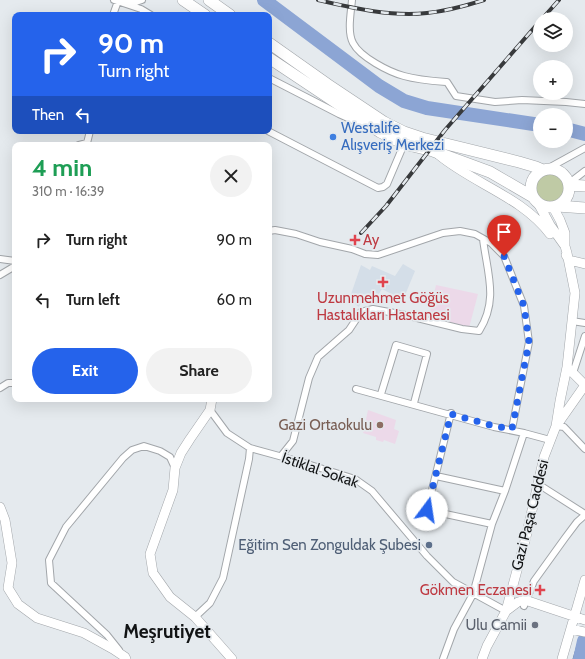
<!DOCTYPE html>
<html lang="en">
<head>
<meta charset="utf-8">
<style>
	:root { --surface:#fff; --page:#f2f2f2; --text:#222; --muted:#767676; --accent:#2563eb }
	body { margin:0; font-family:Cabin,sans-serif; background:var(--page); color:var(--text); height:100vh; display:flex; flex-direction:column; font-size:15px; white-space:nowrap }
	* { box-sizing:border-box; margin:0 }
	p { font-size:13px; color:var(--muted) }
	.icon { flex:none; width:22px; height:22px; fill:none; stroke:currentColor; stroke-width:2; stroke-linecap:round; stroke-linejoin:round }
	.map { position:relative; flex:1; overflow:hidden }
	.sheet { position:absolute; left:12px; top:142px; width:260px; height:260px; display:flex; flex-direction:column; background:var(--surface); border-radius:8px; box-shadow:0 4px 16px #0002 }
	.sheet>* { flex:none }
	.banner { position:absolute; left:12px; top:12px; width:260px; height:122px; border-radius:8px; box-shadow:0 4px 16px #0002; background:#2563eb; color:#fff; overflow:hidden }
	.tools { position:absolute; left:533px; top:12px; display:grid; gap:8px }
	.tools a { display:grid; place-items:center; width:40px; height:40px; border-radius:50%; background:var(--surface); box-shadow:0 4px 16px #0002; font-size:20px }
	.pin { position:absolute; display:grid; place-items:center; width:34px; height:34px; color:#fff; margin:-41px -17px; border-radius:50% 50% 50% 0; rotate:-45deg; box-shadow:0 0 4px #0007 }
	.pin .icon { rotate:45deg }
	.me { position:absolute; width:44px; margin:-22px; rotate:14deg; stroke-linejoin:round; filter:drop-shadow(0 0 3px #0008) }
	.turn { display:flex; align-items:center; gap:14px; height:84px; padding:0 20px; font-size:18px }
	.turn .icon { width:52px; height:52px; stroke-width:2.5 }
	.turn b { display:block; font-size:28px; line-height:34px }
	.then { display:flex; align-items:center; height:38px; padding:0 20px; background:#0003; gap:8px; font-size:15px }
	.round { display:grid; place-items:center; flex:none; width:42px; height:42px; border-radius:21px; background:var(--page) }
	.overview { display:flex; align-items:center; justify-content:space-between; height:68px; padding:0 20px }
	h1 { font-size:24px; font-weight:800; line-height:30px; color:#1e9e55 }
	.primary-button { display:flex; gap:8px; margin-top:auto; padding:8px 20px }
	.primary-button a { flex:1; height:46px; border-radius:24px; background:var(--accent); color:#fff; font-size:16px; font-weight:800; line-height:46px; text-align:center }
	.primary-button a+a { background:var(--page); color:var(--text) }
	ul { padding:0; list-style:none }
	li { display:flex; align-items:center; gap:12px; height:60px; padding:0 20px }
	li div { flex:1 }
	li b { display:block; font-size:15px }
	li em { font-style:normal }
	.map>svg:first-child { display:block }
</style>
</head>
<body>
<div class="map">
<svg width="585" height="659" viewBox="0 0 585 659">
	<rect width="100%" height="100%" fill="#e5eaee"/>
	<path fill="#d4dee8" d="M403 264 415 271 403 300 382 289 375 300 364 294 359 307 349 300 361 265 370 270 372 266 395 276Z"/>
	<path fill="#ecd9e9" d="M436 285 478 294 469 328 429 317Z
		M368 410 396 420 394 429 399 431 395 444 384 440 383 442 376 440V437L363 433Z"/>
	<path fill="#bfcaa5" d="M533 188a17 17 0 1 1 34 0a17 17 0 1 1-34 0Z"/>
	<path fill="#8ca5d4" stroke="#677a9b" d="M578 642 585 644V659H573Z"/>
	<g fill="none" stroke-linecap="round" stroke-linejoin="round">
		<path stroke="#8ca5d4" stroke-width="14" d="M264 0 379 86 404 101 427 108 540 125
			M566 129 585 134
			M580 659 584 641"/>
		<g stroke="#a2a6aa" stroke-width="8">
			<path id="street" d="M114 0 141 9 151 15
				M352 0C351 12 347 32 353 43 360 57 389 72 404 76 418 80 433 81 447 82L456 96 495 102 522 100 566 102 585 104
				M113 15 118 1 136 2 142 0
				M269 78 339 114 359 123
				M268 131 378 188 383 187 387 184 404 144
				M79 145 87 143 90 131
				M545 170 585 148
				M568 184 585 171
				M269 231 275 230 296 234 320 242 352 249 365 254 378 255 443 233 460 231 475 234 491 243 504 256 524 306 529 342 512 429
				M0 259 15 261
				M0 275 15 266
				M572 321 585 323
				M573 373 585 336
				M0 388 8 383H15
				M356 389 494 427 524 433
				M381 394 396 345 427 354 414 403
				M210 410 227 433 250 448 301 462 355 479 372 491 427 556 453 582 506 611
				M451 413 427 510 492 524
				M556 426 564 427 585 449
				M281 456 293 441 309 378 318 357 349 330 361 312 373 309 405 315 462 329 479 331C499 300 487 272 483 239
				M436 476 505 491
				M538 484 585 514
				M524 606 534 581 565 538 577 522 585 515
				M195 617 210 603 223 578 249 459 250 448
				M119 650 107 635 51 583 49 560 66 527 123 458 132 450 144 446 160 451 170 457 175 468
				M443 659 454 629 473 594 492 524 505 491 524 433 550 440"/>
		</g>
		<g stroke="#a2a6aa" stroke-width="10">
			<path id="secondary" d="M439 155C474 184 522 197 550 234
				M553 207 560 220 565 233V246
				M566 255 569 260 585 264
				M567 367 585 385
				M212 399 210 410 190 439 181 453 175 468 173 490 150 554 153 573 170 597 195 617 232 659
				M557 425 585 385
				M0 507 5 520 12 563 8 588 18 604 37 618 84 633 113 649 125 657 126 659
				M506 611 518 602 525 600 585 620
				M571 629 585 632
				M482 659 487 646 506 611 526 537 544 457 556 426 560 401 567 367 575 293 567 253 565 246 550 225 538 203
				M562 659 585 580"/>
		</g>
		<g stroke="#a2a6aa" stroke-width="12">
			<path id="highway" d="M183 0 205 15
				M209 0 230 15
				M269 43 327 84 384 122 404 132 422 138 519 162 536 167 543 170
				M269 58 380 132 404 144 433 151 490 172 533 197
				M531 188a19 19 0 1 1 38 0a19 19 0 1 1-38 0Z
				M569 185 585 186
				M557 206 585 208"/>
		</g>
		<use href="#street" stroke="#fff" stroke-width="6"/>
		<use href="#secondary" stroke="#fff" stroke-width="9"/>
		<use href="#highway" stroke="#fff" stroke-width="11"/>
		<g stroke="#383a3c" stroke-width="4">
			<path id="rail" d="M318 0C353 8 391 17 427 13 447 11 465 6 484 0
				M542 19 559 0
				M361 233 386 206 445 130 540 21"/>
		</g>
		<use href="#rail" stroke="#e5eaee" stroke-width="2.5" stroke-dasharray="8" stroke-linecap="butt"/>
	</g>
	<g fill="none" stroke-linecap="round" stroke-linejoin="round">
		<path stroke="#2563eb" stroke-width="7" stroke-dasharray="0 12.6" d="M427 510 451 414 494 426 512 429 529 342 524 306 504 256"/>
	</g>
	<circle fill="#3f7fe0" stroke="#e5eaee" stroke-width="1.5" cx="333" cy="137" r="4"/>
	<g fill="#e0444e" stroke="#e5eaee" stroke-width="1.5">
		<path d="M353 234h4v4h4v4h-4v4h-4v-4h-4v-4h4z"/>
		<path d="M381 276h4v4h4v4h-4v4h-4v-4h-4v-4h4z"/>
		<path d="M538 584h4v4h4v4h-4v4h-4v-4h-4v-4h4z"/>
	</g>
	<circle fill="#8d6e63" stroke="#e5eaee" stroke-width="1.5" cx="380" cy="425" r="4"/>
	<circle fill="#5c6f8a" stroke="#e5eaee" stroke-width="1.5" cx="429" cy="545" r="4"/>
	<circle fill="#6b7280" stroke="#e5eaee" stroke-width="1.5" cx="535" cy="625" r="4"/>
	<g text-anchor="middle" stroke-width="3.5" stroke-linejoin="round" paint-order="stroke">
		<g font-size="15" fill="#366cbe" stroke="#e5eaee" text-anchor="start">
			<text x="341" y="133">Westalife<tspan x="341" dy="17">Alışveriş Merkezi</tspan></text>
		</g>
		<g font-size="15" fill="#be3a42" stroke="#e5eaee" text-anchor="start">
			<text x="363" y="245">Ay</text>
			<text x="383" y="303" text-anchor="middle">Uzunmehmet Göğüs<tspan x="383" dy="17">Hastalıkları Hastanesi</tspan></text>
			<text x="532" y="595" text-anchor="end">Gökmen Eczanesi</text>
		</g>
		<g font-size="15" fill="#785e54" stroke="#e5eaee" text-anchor="end">
			<text x="372" y="430">Gazi Ortaokulu</text>
		</g>
		<g font-size="15" fill="#121415" stroke="#e5eaee">
			<text transform="translate(320 470) rotate(19)" y="5">İstiklal Sokak</text>
			<text transform="translate(530 515) rotate(-76)" y="5">Gazi Paşa Caddesi</text>
		</g>
		<g font-size="15" fill="#4e5e75" stroke="#e5eaee" text-anchor="end">
			<text x="421" y="550">Eğitim Sen Zonguldak Şubesi</text>
		</g>
		<g font-size="15" fill="#5b616d" stroke="#e5eaee" text-anchor="end">
			<text x="527" y="630">Ulu Camii</text>
		</g>
		<g font-size="19" font-weight="bold" fill="#121415" stroke="#e5eaee">
			<text x="167" y="638">Meşrutiyet</text>
		</g>
	</g>
</svg>
<div class="tools">
<a><svg class="icon" aria-label="layers" viewBox="0 0 24 24"><path d="M12 4l9 5-9 5-9-5zM3 14l9 5 9-5"/></svg></a>
<a>+</a>
<a>−</a>
</div>
<div class="pin" style="left:504px;top:256px;background:#d93025"><svg class="icon" aria-label="arrive" viewBox="0 0 24 24"><path d="M6 21V4h12l-3 4 3 4H6"/></svg></div>
<svg class="me" style="left:427px;top:510px" viewBox="-20 -20 40 40"><circle r="19" fill="#fff"/><path d="M0-13L10 11 0 6-10 11z" fill="#2563eb"/></svg>
<div class="banner">
<div class="turn"><svg class="icon" aria-label="right" viewBox="0 0 24 24"><path d="M7 20v-9h11M14 6l5 5-5 5"/></svg><div><b>90 m</b>Turn right</div></div>
<div class="then">Then<svg class="icon" aria-label="left" viewBox="0 0 24 24"><path d="M17 20v-9H6M10 6l-5 5 5 5"/></svg></div>
</div>
<section class="sheet">
<div class="overview"><div><h1>4 min</h1><p>310 m · 16:39</p></div><a class="round"><svg class="icon" aria-label="close" viewBox="0 0 24 24"><path d="M6 6l12 12M18 6L6 18"/></svg></a></div>
<ul>
<li><svg class="icon" aria-label="right" viewBox="0 0 24 24"><path d="M7 20v-9h11M14 6l5 5-5 5"/></svg><div><b>Turn right</b></div><em>90 m</em></li>
<li><svg class="icon" aria-label="left" viewBox="0 0 24 24"><path d="M17 20v-9H6M10 6l-5 5 5 5"/></svg><div><b>Turn left</b></div><em>60 m</em></li>
</ul>
<div class="primary-button"><a>Exit</a><a>Share</a></div>
</section>
</div>
</body>
</html>
